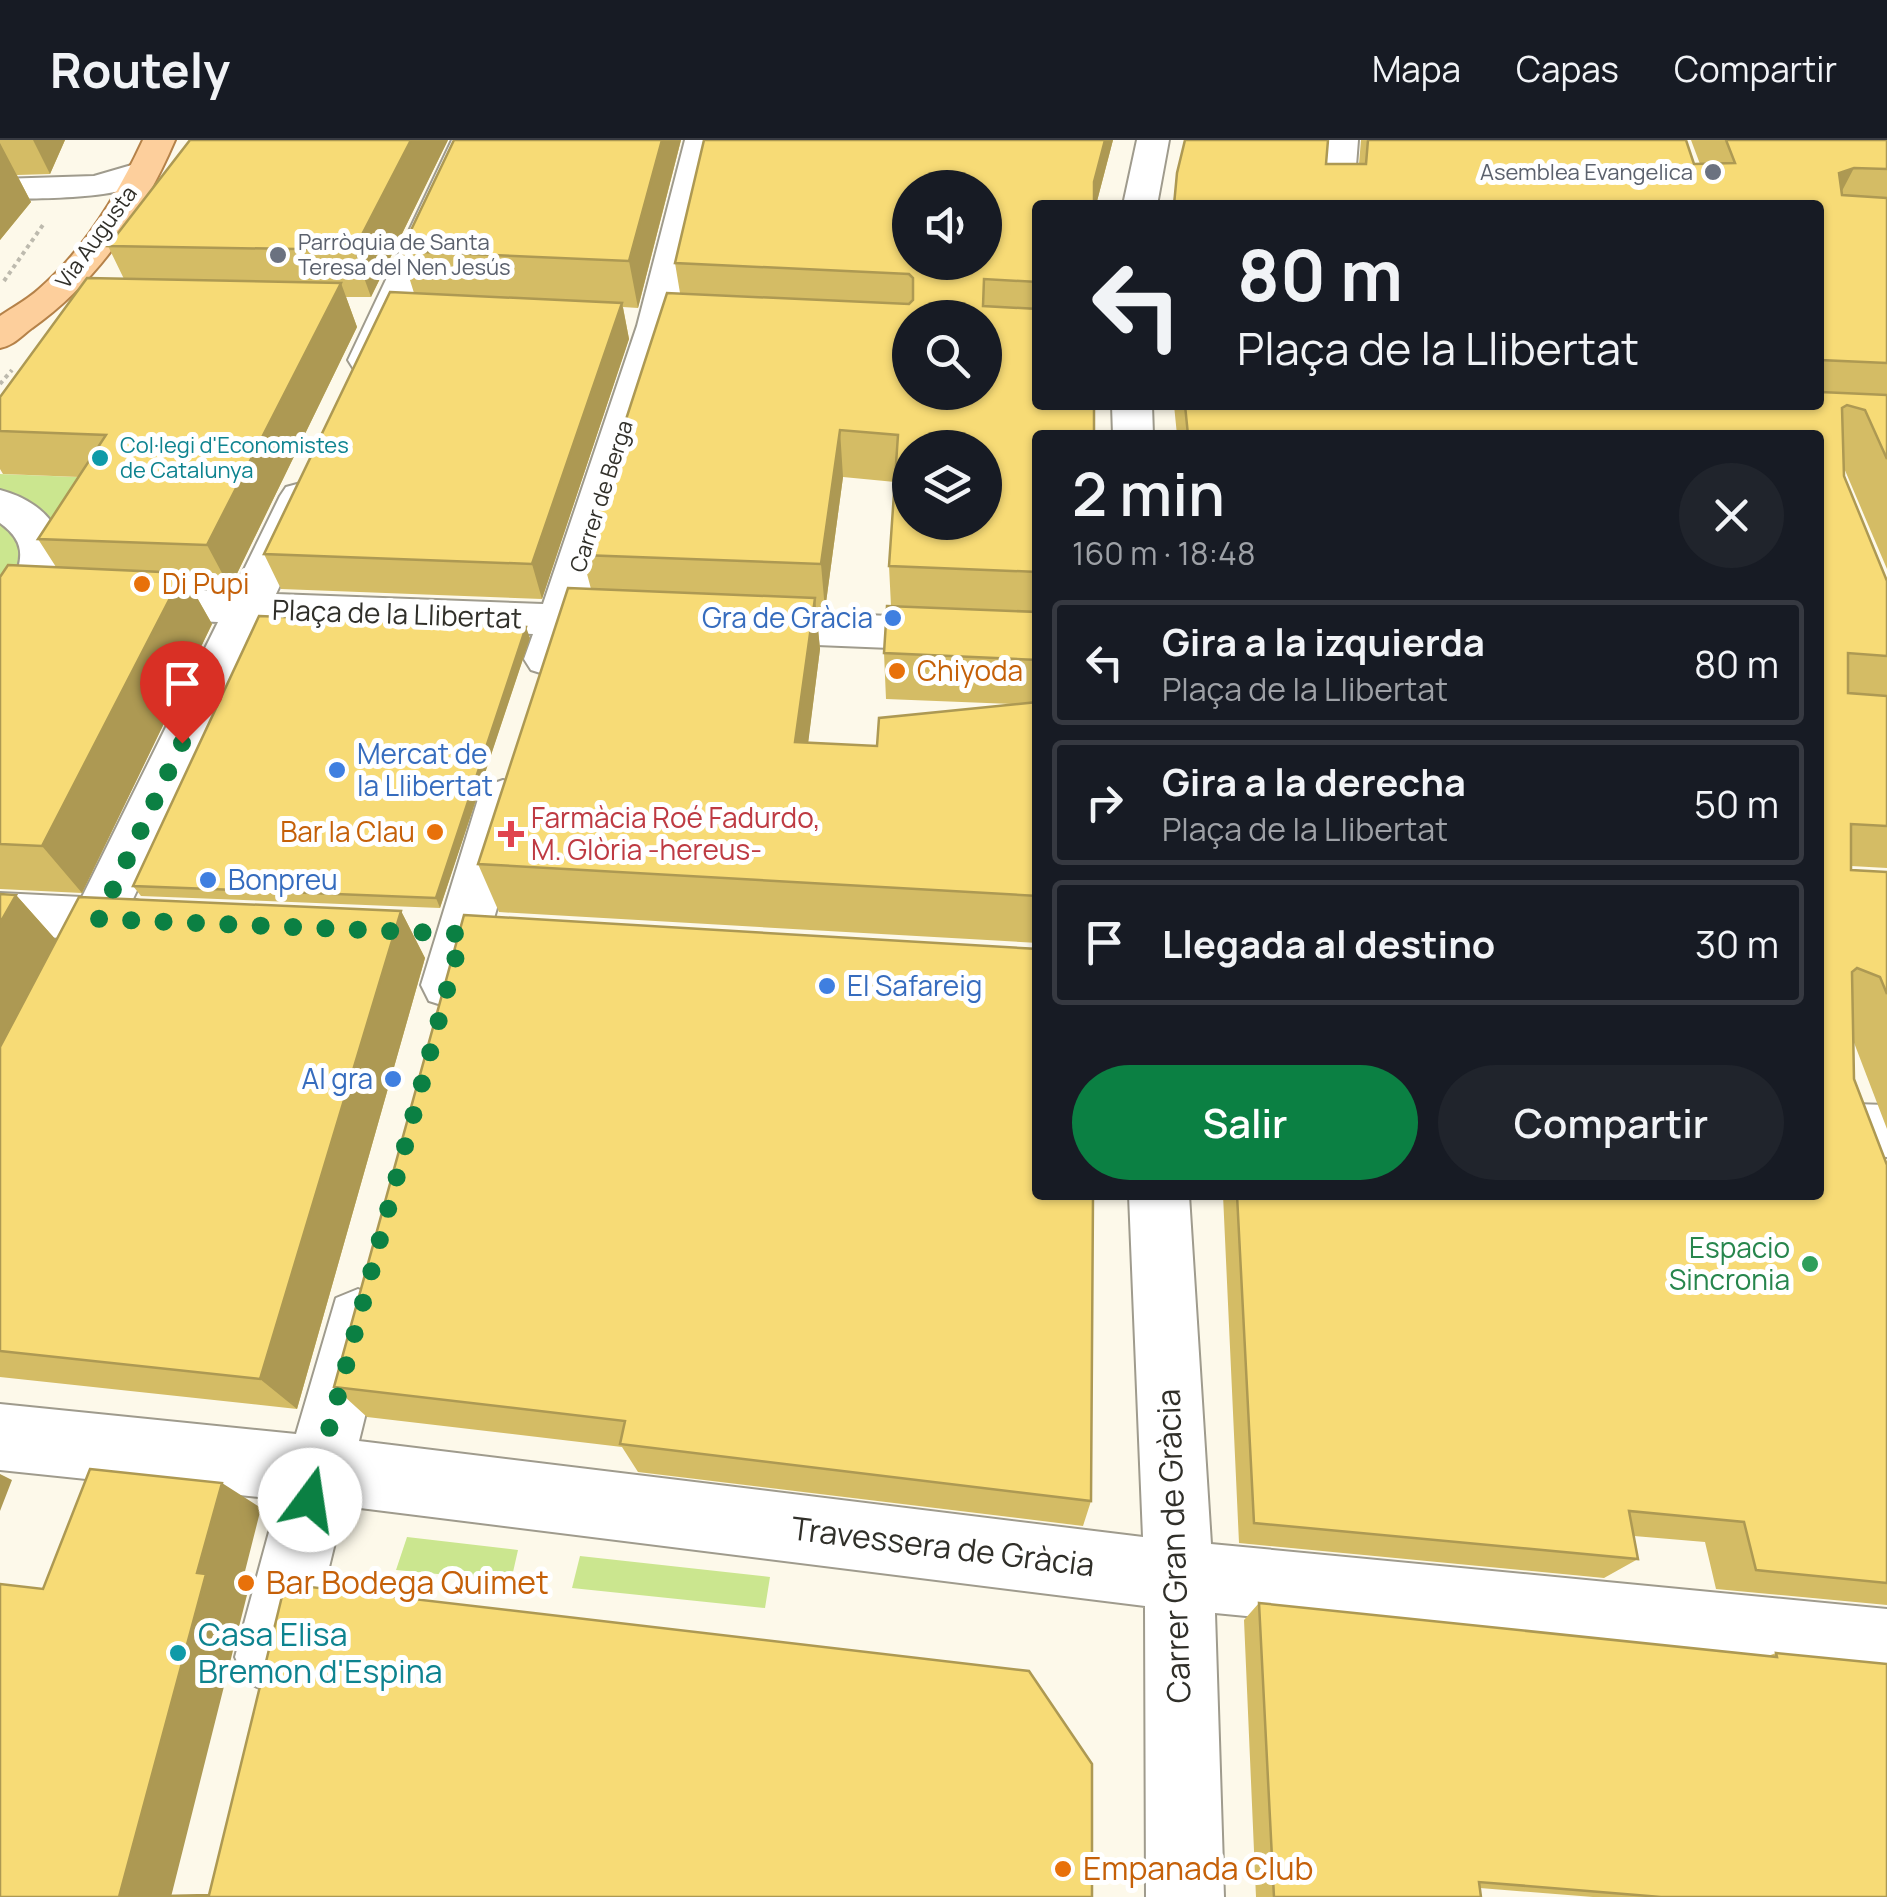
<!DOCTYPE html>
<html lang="es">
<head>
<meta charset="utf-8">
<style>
	:root { --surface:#171b24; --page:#20242c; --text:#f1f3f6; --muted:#9ea1a6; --line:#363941; --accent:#0b8043 }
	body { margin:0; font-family:Manrope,sans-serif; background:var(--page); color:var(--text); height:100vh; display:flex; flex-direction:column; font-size:38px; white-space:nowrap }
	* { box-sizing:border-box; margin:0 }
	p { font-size:32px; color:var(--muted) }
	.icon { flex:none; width:55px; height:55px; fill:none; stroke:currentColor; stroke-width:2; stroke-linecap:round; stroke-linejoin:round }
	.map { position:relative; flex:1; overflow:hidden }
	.drawer { position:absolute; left:1032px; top:290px; width:792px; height:770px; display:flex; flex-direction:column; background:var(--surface); border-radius:10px; box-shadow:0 2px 8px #0004 }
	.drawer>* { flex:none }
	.guide { position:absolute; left:1032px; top:60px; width:792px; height:210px; border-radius:10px; box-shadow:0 2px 8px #0004; background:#171b24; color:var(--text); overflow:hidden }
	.controls { position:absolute; left:892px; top:30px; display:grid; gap:20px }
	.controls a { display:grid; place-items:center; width:110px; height:110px; border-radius:50%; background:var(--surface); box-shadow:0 2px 8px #0004; font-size:50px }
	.pin { position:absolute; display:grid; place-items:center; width:85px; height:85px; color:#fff; margin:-102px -42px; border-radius:50% 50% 50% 0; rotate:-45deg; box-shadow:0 0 10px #0007 }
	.pin .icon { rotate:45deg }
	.me { position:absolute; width:110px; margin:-55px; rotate:14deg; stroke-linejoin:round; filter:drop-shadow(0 0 8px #0008) }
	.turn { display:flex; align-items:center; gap:35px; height:210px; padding:0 40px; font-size:45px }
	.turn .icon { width:130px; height:130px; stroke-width:2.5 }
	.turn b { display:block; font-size:70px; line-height:85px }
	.round { display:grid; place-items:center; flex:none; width:105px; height:105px; border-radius:52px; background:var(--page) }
	.headline { display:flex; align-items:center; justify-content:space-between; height:170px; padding:0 40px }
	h1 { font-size:60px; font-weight:600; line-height:75px }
	.button { display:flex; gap:20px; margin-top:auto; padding:20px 40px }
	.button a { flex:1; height:115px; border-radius:60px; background:var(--accent); color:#fff; font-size:40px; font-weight:600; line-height:115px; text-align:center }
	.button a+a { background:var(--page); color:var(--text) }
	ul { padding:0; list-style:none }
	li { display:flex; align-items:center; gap:30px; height:125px; margin:0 20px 15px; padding:0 20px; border:5px solid var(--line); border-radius:10px }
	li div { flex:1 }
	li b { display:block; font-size:38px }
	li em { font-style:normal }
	header { display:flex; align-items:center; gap:60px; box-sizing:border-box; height:140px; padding:0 50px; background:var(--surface); border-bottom:2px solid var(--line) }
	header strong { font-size:48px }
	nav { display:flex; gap:55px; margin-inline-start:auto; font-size:35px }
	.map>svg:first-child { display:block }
</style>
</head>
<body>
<header>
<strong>Routely</strong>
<nav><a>Mapa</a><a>Capas</a><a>Compartir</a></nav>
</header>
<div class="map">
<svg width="1887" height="1757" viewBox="0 0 1887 1757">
	<rect width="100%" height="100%" fill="#fdf9ea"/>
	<path fill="#cbe68f" d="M0 334 128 339 0 545Z
		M407 1397 518 1410 511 1441 396 1430Z
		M580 1416 770 1437 765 1468 572 1448Z"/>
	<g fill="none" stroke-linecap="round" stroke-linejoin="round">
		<g stroke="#9f9b8d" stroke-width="4">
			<path id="minor" d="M452 0H484L386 220 381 228 367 232 353 228 348 220Z
				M685 0H717L675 186 587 465 611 470 617 481 611 492 577 496 563 530 547 535 531 530 524 519 533 494 262 483 133 759 151 765 158 780 151 795 132 801 114 800 95 838 76 845 57 838 49 823 62 798 0 795V753L82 757 218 482 126 478 110 474 104 463 110 452 126 448 233 452 280 356 286 347 301 343 316 347 322 356 276 454 543 464 637 186Z
				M1137 0H1169L1157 65H1123Z
				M1326 0H1358L1353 65H1319Z
				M142 22 154 25 159 32C139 61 35 58 0 59V39L94 36Z
				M1112 265H1152L1153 295H1113Z
				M0 350C53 364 80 406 50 455L34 460 18 455 12 445C24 417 25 401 0 383Z
				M746 470 1038 482V514L746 502 730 497 723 486 730 475Z
				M503 640 520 646 528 659 475 845 467 861 448 867 429 861 421 845 478 659 486 646Z
				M1854 964 1887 965V1017L1854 1014 1834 1007 1825 989 1834 971Z
				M1129 1055H1189L1211 1404 1887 1469V1539L1215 1473 1224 1757H1146L1145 1466 344 1366 307 1517 296 1542 271 1553 246 1542 235 1517 278 1359 0 1330V1264L296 1294 336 1158 358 1149 380 1158 389 1179 359 1301 1143 1397Z"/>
		</g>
		<g stroke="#b58249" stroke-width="4">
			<path id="major" d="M143 0H175C144 73 97 142 32 188 20 197 14 205 0 208V176C13 167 27 160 39 149 84 110 118 54 143 0Z"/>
		</g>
		<path stroke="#bdbaae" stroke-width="4" stroke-dasharray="4 4" stroke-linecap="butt" d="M4 141 45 82
			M0 244 12 230"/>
		<use href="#minor" fill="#fff" fill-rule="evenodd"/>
		<use href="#major" fill="#fdcf9c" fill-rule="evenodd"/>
	</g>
	<path fill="#d4bc65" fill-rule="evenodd" d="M0 0H65L50 34 17 35 31 62 0 100Z
		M190 0H448L371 157H346L357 187 230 448 191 447 212 484 82 753 0 749V437L56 427 38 399 79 337 3 334 0 329V257L124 139 108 106Z
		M454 0H681L638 168 623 167 629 199 542 459 281 449 264 414 414 153 401 111Z
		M704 0H1113L1096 65H1038V803L499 772 478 724 591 449 582 415 680 153 675 123ZM843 337 895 342 889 426 891 466 884 513 886 559 1012 564 877 606 808 602 820 509 816 470H825Z
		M1361 0H1686L1694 24H1700L1691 0H1887V429L1844 328V336L1887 441V728L1851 726V730L1887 732V989L1853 900 1854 939 1887 1025V1465L1716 1449 1705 1402 1634 1396 1638 1419 1604 1438 1239 1403 1223 1055H1820V295H1177L1174 265H1820V65H1173L1177 33 1326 24H1359Z
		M530 498 440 768 141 756 133 746Z
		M0 754 16 755 56 800 401 771 425 818 297 1269 0 1237Z
		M1038 809 1091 1361 1083 1386 638 1332 622 1307 367 1277 334 1247Z
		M1259 1463 1768 1516 1776 1513 1887 1757H1593L1480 1748 1481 1757H1256L1244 1480Z"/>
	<path fill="#ad9953" d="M33 0H65L50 34Z
		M411 0H448L371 157 354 110Z
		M662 0H681L638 168 629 121Z
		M1105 0H1113L1096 65H1092L1094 42Z
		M0 3 31 62 0 100Z
		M1854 28 1831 72 1839 33Z
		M341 143 357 187 230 448 207 405Z
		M622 163 629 199 542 459 532 424Z
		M840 290 843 337 825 470 821 424Z
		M183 433 212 484 82 753 42 706Z
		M815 458 820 509 802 652 795 602Z
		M526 487 530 498 440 768 436 758Z
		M16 755 57 801 0 910V783Z
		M401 771 425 818 297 1269 260 1239Z
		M0 1334 12 1340 0 1371Z
		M222 1343 261 1368 240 1451 247 1455 171 1757H119L197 1433Z"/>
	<path fill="#f7db76" stroke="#ad9953" stroke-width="2.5" fill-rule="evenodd" d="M190 0H411L354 110 108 106Z
		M454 0H662L629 121 401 111Z
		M704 0H1105L1094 42V65H1038V142L984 139 983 166 1038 169V265H1094V295H1038V432L889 426 898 295 840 290 821 424 582 415 667 153 909 164 913 160V138L909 134 675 123ZM910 48H985V122H910ZM910 178H985V252H910ZM910 308H985V382H910Z
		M1185 0H1328L1326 24H1366L1368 0H1686L1694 24 1735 23 1726 0H1887V29L1854 28 1839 33 1842 55 1887 58V223L1820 220V65H1174L1177 33Z
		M87 138 341 143 207 405 38 399 106 295 0 291V257Z
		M390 152 622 163 532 424 264 414Z
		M1820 252 1887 255V319L1865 270 1847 265 1842 268 1844 336 1887 441V516L1848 513V553L1887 556V686L1851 684V730L1887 732V854L1880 837 1857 828 1852 832 1854 939 1887 1025V1443L1756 1430 1744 1382 1629 1371 1638 1419 1254 1383 1237 1055H1820V295H1188L1185 265H1820Z
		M8 425 183 433 42 706 0 704V437Z
		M568 448 815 458 795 602 877 606 879 578 1038 562V756L478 724Z
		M887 466 1038 472V520L884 513Z
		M259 476 526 487 436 758 133 746Z
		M0 754 16 755 0 783Z
		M79 757 401 771 260 1239 0 1211V907Z
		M464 775 1038 809V1055H1093L1091 1361 620 1304 625 1281 334 1247Z
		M90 1329 222 1343 197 1433 206 1434 119 1757 209 1755 285 1444 1029 1531 1092 1624V1757H0V1444L43 1449Z
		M1259 1463 1777 1517 1776 1513 1887 1524V1757H1661L1479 1742 1481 1757H1274Z"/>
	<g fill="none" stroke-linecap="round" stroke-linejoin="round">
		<path stroke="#0b8043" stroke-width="18" stroke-dasharray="0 32.4" d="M182 603 99 779 462 794 310 1360"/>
	</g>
	<g fill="#6b7280" stroke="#fff" stroke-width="4">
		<circle cx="1713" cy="32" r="10"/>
		<circle cx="278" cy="115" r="10"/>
	</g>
	<g fill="#0f9aa8" stroke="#fff" stroke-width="4">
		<circle cx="100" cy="318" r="10"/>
		<circle cx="178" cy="1513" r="10"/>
	</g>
	<g fill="#e8710a" stroke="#fff" stroke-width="4">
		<circle cx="142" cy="444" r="10"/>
		<circle cx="897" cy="531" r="10"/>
		<circle cx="435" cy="692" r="10"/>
		<circle cx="246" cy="1443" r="10"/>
		<circle cx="1063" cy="1729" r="10"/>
	</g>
	<g fill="#3f7fe0" stroke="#fff" stroke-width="4">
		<circle cx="893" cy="478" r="10"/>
		<circle cx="337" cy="630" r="10"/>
		<circle cx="208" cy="740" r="10"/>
		<circle cx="827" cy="846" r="10"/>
		<circle cx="393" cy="939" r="10"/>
	</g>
	<path fill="#e0444e" stroke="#fff" stroke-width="4" d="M506 679h10v10h10v10h-10v10h-10v-10h-10v-10h10z"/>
	<circle fill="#2e9e5b" stroke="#fff" stroke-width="4" cx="1810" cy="1124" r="10"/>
	<g text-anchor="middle" stroke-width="10" stroke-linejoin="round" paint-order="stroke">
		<g font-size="22" fill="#5b616d" stroke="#fff" text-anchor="end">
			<text x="1693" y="40">Asemblea Evangelica</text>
			<text x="298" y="110" text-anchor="start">Parròquia de Santa<tspan x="298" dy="25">Teresa del Nen Jesús</tspan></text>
		</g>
		<g font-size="22" fill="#302f29" stroke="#fff">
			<text transform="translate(96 97) rotate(-54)" y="8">Via Augusta</text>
			<text transform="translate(601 356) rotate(-72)" y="8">Carrer de Berga</text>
		</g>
		<g font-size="22" fill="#0d838f" stroke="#fff" text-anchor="start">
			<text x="120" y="313">Col·legi d'Economistes<tspan x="120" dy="25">de Catalunya</tspan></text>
		</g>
		<g font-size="28" fill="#c56008" stroke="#fff" text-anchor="start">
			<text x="162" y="454">Di Pupi</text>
			<text x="917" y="541">Chiyoda</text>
			<text x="415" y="702" text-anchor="end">Bar la Clau</text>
		</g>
		<g font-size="28" fill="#302f29" stroke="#fff">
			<text transform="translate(397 474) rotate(2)" y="10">Plaça de la Llibertat</text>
		</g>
		<g font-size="28" fill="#366cbe" stroke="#fff" text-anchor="start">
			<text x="873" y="488" text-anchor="end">Gra de Gràcia</text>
			<text x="357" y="624">Mercat de<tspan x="357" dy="32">la Llibertat</tspan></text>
			<text x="228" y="750">Bonpreu</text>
			<text x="847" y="856">El Safareig</text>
			<text x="373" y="949" text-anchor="end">Al gra</text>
		</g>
		<g font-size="28" fill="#be3a42" stroke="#fff" text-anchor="start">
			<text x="531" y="688">Farmàcia Roé Fadurdo,<tspan x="531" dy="32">M. Glòria -hereus-</tspan></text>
		</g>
		<g font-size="28" fill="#27864d" stroke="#fff" text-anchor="end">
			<text x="1790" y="1118">Espacio<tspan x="1790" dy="32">Sincronia</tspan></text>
		</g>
		<g font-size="32" fill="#302f29" stroke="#fff">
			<text transform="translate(1174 1406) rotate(-92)" y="11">Carrer Gran de Gràcia</text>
			<text transform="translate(943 1407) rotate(7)" y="11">Travessera de Gràcia</text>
		</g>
		<g font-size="32" fill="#c56008" stroke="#fff" text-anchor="start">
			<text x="266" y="1454">Bar Bodega Quimet</text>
			<text x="1083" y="1740">Empanada Club</text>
		</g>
		<g font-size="32" fill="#0d838f" stroke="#fff" text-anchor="start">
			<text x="198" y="1506">Casa Elisa<tspan x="198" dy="37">Bremon d'Espina</tspan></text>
		</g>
	</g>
</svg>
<div class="controls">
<a><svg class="icon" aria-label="sound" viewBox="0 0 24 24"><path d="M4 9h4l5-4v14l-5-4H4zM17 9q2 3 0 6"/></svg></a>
<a><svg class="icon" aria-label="search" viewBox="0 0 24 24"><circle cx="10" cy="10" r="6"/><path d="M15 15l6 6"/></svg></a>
<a><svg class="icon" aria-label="layers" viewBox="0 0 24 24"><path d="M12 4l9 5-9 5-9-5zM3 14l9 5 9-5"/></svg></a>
</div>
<div class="pin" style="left:182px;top:603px;background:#d93025"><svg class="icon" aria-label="arrive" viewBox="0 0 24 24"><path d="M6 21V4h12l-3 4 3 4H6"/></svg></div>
<svg class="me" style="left:310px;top:1360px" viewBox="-20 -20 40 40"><circle r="19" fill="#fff"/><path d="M0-13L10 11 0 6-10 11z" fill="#0b8043"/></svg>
<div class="guide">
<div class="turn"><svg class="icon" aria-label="left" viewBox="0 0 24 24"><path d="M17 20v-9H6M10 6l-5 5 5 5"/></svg><div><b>80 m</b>Plaça de la Llibertat</div></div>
</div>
<section class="drawer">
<div class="headline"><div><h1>2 min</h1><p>160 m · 18:48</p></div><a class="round"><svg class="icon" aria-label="close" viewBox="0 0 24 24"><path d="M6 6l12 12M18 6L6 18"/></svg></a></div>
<ul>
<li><svg class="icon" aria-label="left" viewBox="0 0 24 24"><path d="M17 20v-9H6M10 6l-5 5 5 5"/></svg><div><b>Gira a la izquierda</b><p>Plaça de la Llibertat</p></div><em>80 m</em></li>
<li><svg class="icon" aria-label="right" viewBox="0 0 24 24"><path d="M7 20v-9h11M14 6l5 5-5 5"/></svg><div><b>Gira a la derecha</b><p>Plaça de la Llibertat</p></div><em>50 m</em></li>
<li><svg class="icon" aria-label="arrive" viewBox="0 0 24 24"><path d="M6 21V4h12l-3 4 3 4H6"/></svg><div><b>Llegada al destino</b></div><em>30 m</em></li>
</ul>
<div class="button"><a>Salir</a><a>Compartir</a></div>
</section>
</div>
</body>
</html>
